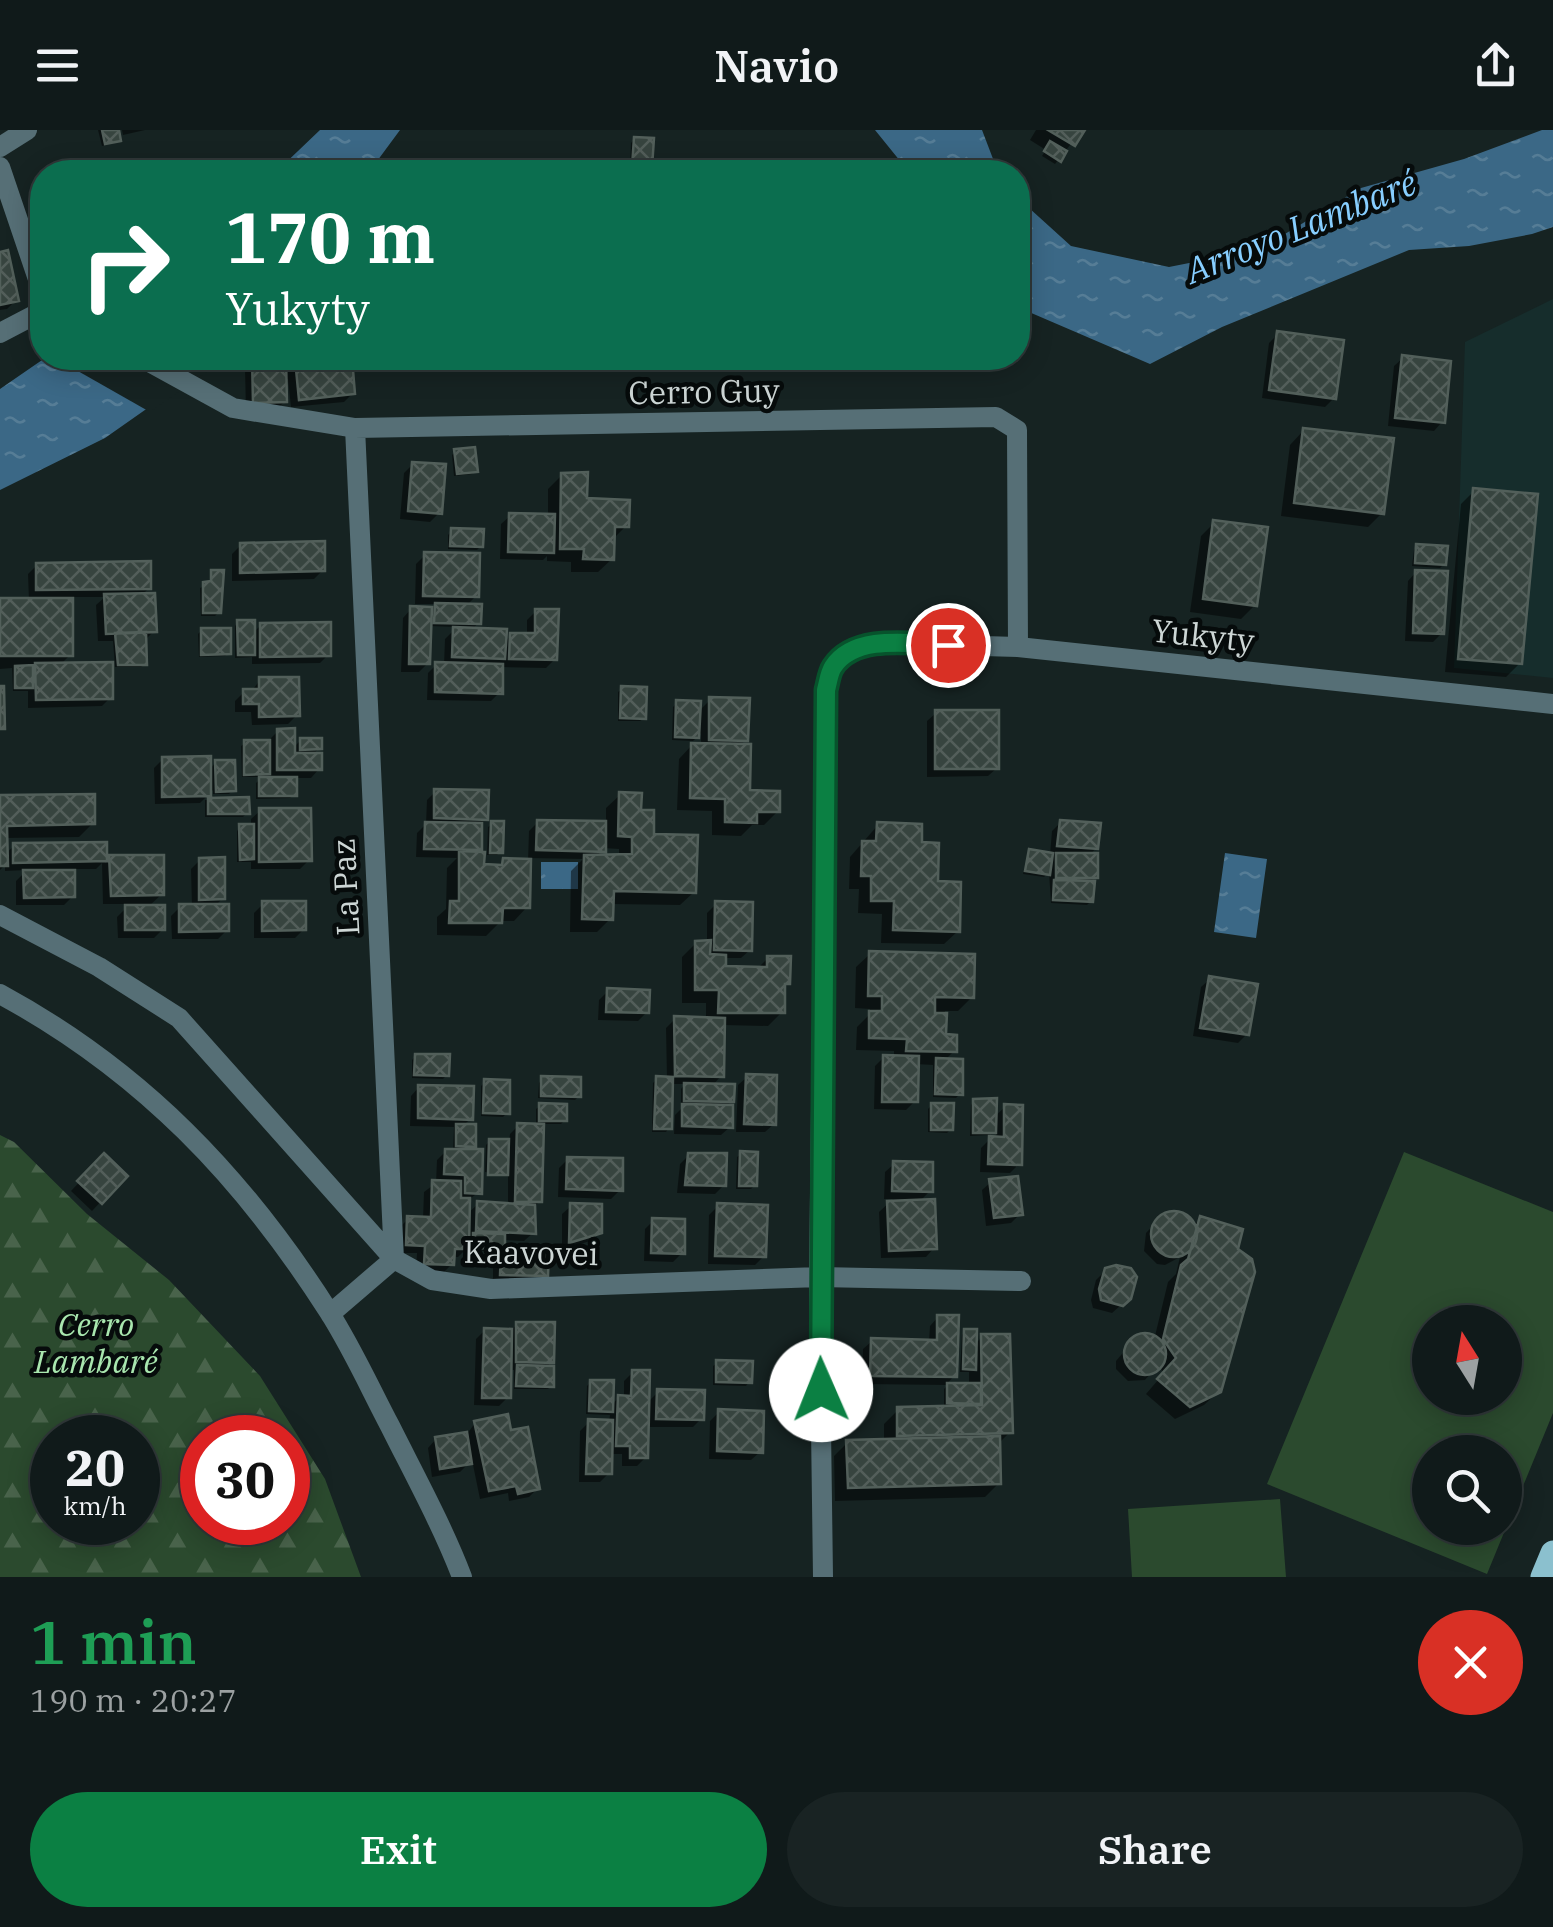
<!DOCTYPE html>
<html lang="en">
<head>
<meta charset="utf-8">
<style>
	:root { --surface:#101a1a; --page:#192323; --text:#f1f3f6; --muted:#9ca1a2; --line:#303839; --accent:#0b8043 }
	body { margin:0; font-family:"IBM Plex Serif",serif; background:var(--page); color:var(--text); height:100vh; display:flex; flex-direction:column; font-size:38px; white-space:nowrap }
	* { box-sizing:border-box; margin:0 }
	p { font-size:32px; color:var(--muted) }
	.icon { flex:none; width:55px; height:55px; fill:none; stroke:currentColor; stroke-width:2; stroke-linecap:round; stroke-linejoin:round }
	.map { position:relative; height:1447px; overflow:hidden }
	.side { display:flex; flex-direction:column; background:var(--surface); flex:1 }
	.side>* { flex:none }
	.guide { position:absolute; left:30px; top:30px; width:1000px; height:210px; border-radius:40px; box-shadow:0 5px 25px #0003,0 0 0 2px var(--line); background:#0b6e4f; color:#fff; overflow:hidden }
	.needle { width:65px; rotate:349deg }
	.controls { position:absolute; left:1412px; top:1175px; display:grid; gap:20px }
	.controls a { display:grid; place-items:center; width:110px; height:110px; border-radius:50%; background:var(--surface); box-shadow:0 5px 25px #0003,0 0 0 2px var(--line); font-size:50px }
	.speed { position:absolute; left:30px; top:1285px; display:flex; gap:20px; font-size:50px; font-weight:700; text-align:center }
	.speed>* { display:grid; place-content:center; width:130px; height:130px; border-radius:50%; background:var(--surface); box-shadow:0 5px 25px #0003,0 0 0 2px var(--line); line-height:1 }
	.speed small { font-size:25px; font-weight:400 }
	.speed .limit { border:15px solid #d22; background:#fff; color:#111 }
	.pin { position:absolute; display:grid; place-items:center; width:85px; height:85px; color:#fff; margin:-42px; border:5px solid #fff; border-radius:50%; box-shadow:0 2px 10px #0007 }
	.me { position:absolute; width:110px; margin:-55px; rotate:359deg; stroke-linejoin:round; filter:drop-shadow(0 0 8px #0008) }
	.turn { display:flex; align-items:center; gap:35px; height:210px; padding:0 30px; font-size:45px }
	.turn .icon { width:130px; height:130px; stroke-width:2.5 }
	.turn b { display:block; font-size:70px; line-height:85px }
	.round { display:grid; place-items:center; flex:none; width:105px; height:105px; border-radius:52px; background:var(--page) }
	.head { display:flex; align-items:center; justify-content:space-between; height:170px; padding:0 30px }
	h1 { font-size:60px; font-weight:600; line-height:75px; color:#1e9e55 }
	.primary-button { display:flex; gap:20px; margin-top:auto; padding:20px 30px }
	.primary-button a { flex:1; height:115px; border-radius:60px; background:var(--accent); color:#fff; font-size:40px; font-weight:600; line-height:115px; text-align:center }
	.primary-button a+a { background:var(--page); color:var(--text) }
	header { display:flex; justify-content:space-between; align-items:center; height:130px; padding:0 30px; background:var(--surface); font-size:45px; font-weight:600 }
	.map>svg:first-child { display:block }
</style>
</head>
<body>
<header><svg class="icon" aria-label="menu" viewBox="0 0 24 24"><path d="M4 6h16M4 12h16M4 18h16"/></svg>Navio<svg class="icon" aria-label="share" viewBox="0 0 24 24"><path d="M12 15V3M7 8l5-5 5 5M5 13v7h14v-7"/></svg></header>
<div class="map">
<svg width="1553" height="1447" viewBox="0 0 1553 1447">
	<defs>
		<pattern id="forest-firs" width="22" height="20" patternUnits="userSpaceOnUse" patternTransform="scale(2.5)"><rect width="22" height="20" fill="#2b4a2e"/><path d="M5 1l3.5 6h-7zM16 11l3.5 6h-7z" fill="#49634b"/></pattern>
		<pattern id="water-ripples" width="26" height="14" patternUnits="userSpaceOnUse" patternTransform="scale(2.5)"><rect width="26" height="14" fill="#3b6886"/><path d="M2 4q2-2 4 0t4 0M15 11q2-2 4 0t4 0" fill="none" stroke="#567d96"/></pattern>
		<pattern id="building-cross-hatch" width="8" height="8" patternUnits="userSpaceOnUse" patternTransform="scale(2.5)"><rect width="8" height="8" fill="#37443f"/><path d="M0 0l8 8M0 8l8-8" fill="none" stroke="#535e5a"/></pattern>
	</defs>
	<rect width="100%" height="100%" fill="#162322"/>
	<path fill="#162d2c" d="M1553 169V548L1454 538 1465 212Z"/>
	<path fill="url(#forest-firs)" fill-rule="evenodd" d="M0 1005 14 1012 87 1084 169 1150 260 1246 325 1349 361 1447H0ZM52 1308H138V1392H52ZM202 1308H288V1392H202Z"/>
	<path fill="#2b4a2e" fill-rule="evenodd" d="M1404 1022 1553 1082V1283L1487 1444 1267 1354ZM1430 1192H1505V1268H1430ZM1430 1322H1505V1398H1430Z
		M1280 1369 1286 1447H1132L1128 1379Z"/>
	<path fill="url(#water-ripples)" d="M320 0H400L369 42H276Z
		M875 0H982L998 42H909Z
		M1542 0H1553V97L1532 104 1469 116 1409 120 1222 197 1150 234 1029 182 1018 170V68L1071 116 1169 137 1260 119 1361 58 1464 29Z
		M45 228H219L105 308 0 360V259Z
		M1225 723 1267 729 1256 808 1214 802Z
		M541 732H578V759H541Z"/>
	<path fill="#162322" d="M55 228H194L212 238 150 282Z"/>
	<path fill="#0007" fill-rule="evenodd" d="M98 0H117L118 10 102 16Z
		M122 0H145L123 5Z
		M1036 0H1082L1055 34 1042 26 1046 20 1030 10Z
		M635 9 650 37 646 40H630L631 13Z
		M0 124 16 170 7 179 0 180Z
		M1278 204 1334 268 1325 277 1262 268 1269 213Z
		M350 228 353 263 344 272 291 277 288 249 284 250 285 271 276 280 246 281 245 239 253 230 284 243 296 231Z
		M1403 228 1442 292 1434 301 1388 296 1394 236Z
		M1303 301 1382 383 1368 397 1281 386 1290 315Z
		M455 322 475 341 472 344 454 346 452 325Z
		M413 334 439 383 430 392 400 389 404 343Z
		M562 345 585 370 626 396 612 410V429L598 442H571V432L547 431V426L543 430 500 429 501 394 510 386H548V359Z
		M1474 361 1520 533 1506 547 1445 542 1461 374Z
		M1214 393 1255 475 1241 489 1190 482 1201 406Z
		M452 401 481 416 477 420 448 419V405Z
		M241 415 323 440 314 449 232 451V424Z
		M1417 416 1444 434 1440 438 1412 436 1414 420Z
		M425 425 476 466 466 476 478 493 472 500 504 513 511 505 527 506V490L536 481 555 529 546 538 501 537 500 562 491 571 427 570 428 543 436 535H444L445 509 457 497 429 496 428 533 419 542H401L403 488 411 479H432L437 474H415L416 434Z
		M37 435 149 458 141 466 154 501 144 511 145 534 141 537H115L113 511H98L96 475 105 467H70V525L60 535 110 568 102 576 28 578V561H13L12 538 0 539V471H29L28 444Z
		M1416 442 1442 503 1433 512 1405 511 1408 451Z
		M212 443 219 482 215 486H201L200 458 209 454Z
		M238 492 253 503 261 495 328 525 320 533 252 534V527L235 528V496Z
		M202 500 229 523 225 526 199 527 198 504Z
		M260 550 297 585 288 594 252 595 251 582H235V571L244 562H251Z
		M622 559 644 588 640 591H618V562Z
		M710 570 746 610 739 616 747 662 778 681 764 695H752L741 706 712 705V681L677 680 679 629 692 615H701V603L693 611 672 610 673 577 677 573 698 582Z
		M936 583 997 638 988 646 927 647V591Z
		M278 601 293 618 301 610 319 618 312 626 319 639 311 648H294V665L290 668 256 669V653L263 647H242L241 616 245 613 269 610Z
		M163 629 209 640 216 632 233 660 229 664H213V660L200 673 155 674 154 638Z
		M435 662 486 689 480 694 479 719 474 724 482 737H497L504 731H528L529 701 538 692 606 694V678L620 665 638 682 651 706 694 762 680 775 611 774V788L597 802H570L571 741 583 729 529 728 527 777 514 791H501L486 806 437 805V787L446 779 447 738 457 728 416 727 417 703 426 694 427 670ZM603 718 619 719V727H597Z
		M0 667 93 693 79 707 5 708V724L14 716 104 715 105 733 111 728 162 764 148 777 163 799 154 808H118L117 787 130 774H103L102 733 96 739H73V766L64 775H16V751L27 740 5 741V735L0 740Z
		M205 670H247V683L243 687H205Z
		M260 681 309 730 300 739H251V732H237V701L240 697H251V689Z
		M1061 692 1096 718 1089 726 1095 747 1088 754 1091 771 1087 775 1051 773 1049 742 1044 747 1023 744 1030 722 1050 725 1052 701Z
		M492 694 500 722 497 725H487L488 697Z
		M878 695 919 715 958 801 944 814 881 813 882 784 858 783 859 759H849L850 727Z
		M200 730 223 768 215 776 227 800 218 809H172L171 786 180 777H192L191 739Z
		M263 774 304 799 295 808H254V783Z
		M716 774 750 820 741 828H723V839L756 840 768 828 788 853 782 859V882L768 896 723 895 721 946 712 956 732 971 725 978 730 997 721 1005 674 1004 675 985 686 974 681 973V959L685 954H670L669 998 666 1002H652L653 953 657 949H667L666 898 675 889 706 890V873H682V827L696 813H707V783Z
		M870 824 972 867 958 881H945L944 906 954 921 944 931 960 964 956 968 933 967V935L916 934 915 971 906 980 874 979 875 936 884 927H894V921L856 920 857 897 870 884V879L855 878 856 837Z
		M1210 849 1247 904 1238 913 1193 906 1201 857Z
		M608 861 647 882 638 891 598 890 599 870Z
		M416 926 447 945 443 949 412 948V930Z
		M747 947 774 994 765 1002H736L738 955Z
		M542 949 579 966 575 970 538 968 539 953Z
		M485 952 507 983 503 987 481 986V956Z
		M419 957 470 989 462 997 473 1016 467 1022 479 1062 467 1071V1084L478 1074 508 1076V1041L505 1044 485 1042 486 1015 490 1011 509 1012 510 1004 518 996H536V979L540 976 565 990 561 994H542L540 1071 533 1078V1103L524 1111 503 1110 499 1121H470L471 1114 458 1127H452V1134L443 1143 416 1142 417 1123H398L399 1098 408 1089H423L424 1062 436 1053 437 1030 446 1021H453L454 997 410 996 411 966Z
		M974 971 993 988 1005 977 1019 1034 1010 1043 980 1042 981 1018 990 1009H996V998L989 1005 970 1006 971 975Z
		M932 975 951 999 947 1003 928 1002V979Z
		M741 1024 755 1055 751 1059H736L737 1027Z
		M689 1025 724 1055 715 1064 677 1063 680 1034Z
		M104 1026 125 1046 92 1081 71 1061Z
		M568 1029 620 1060 611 1069 558 1067 559 1038Z
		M894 1034 930 1061 918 1073 934 1118 926 1127 881 1128 879 1082 893 1069H884L885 1042Z
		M991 1052 1020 1084 1011 1093 986 1096 982 1060Z
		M571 1076 599 1102 590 1111 562 1120V1084Z
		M718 1076 764 1126 755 1135 708 1134 709 1085Z
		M1181 1084 1193 1096 1200 1089 1219 1261 1204 1275 1175 1289 1146 1264 1164 1243 1158 1235 1145 1250 1128 1251 1116 1239V1231L1136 1207 1155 1206 1168 1152 1176 1144 1180 1127 1165 1135 1157 1134 1144 1121 1146 1103 1162 1086Z
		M653 1091 682 1123 673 1132 644 1131 645 1099Z
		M502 1123 546 1145 537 1153H493V1132Z
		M1106 1140 1129 1168 1112 1183 1093 1178 1091 1170 1096 1150Z
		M938 1187 954 1246 946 1255 862 1254 863 1219 872 1211 929 1212 930 1196Z
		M517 1194 551 1232 546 1238 551 1256 548 1259H514V1240H509L508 1267 499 1276 474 1275 476 1209 485 1200 511 1201Z
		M965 1201 974 1215 982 1207 1010 1302 998 1314 999 1353 985 1367 835 1371 834 1326 848 1312 884 1311V1294L898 1280 944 1279V1259L948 1255 969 1256V1242H960L962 1205Z
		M717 1233 749 1252 746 1256 713 1255V1236Z
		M633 1242 647 1273 658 1262 701 1289 693 1297H646V1327L637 1336H622V1324H610L609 1343 600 1352H579L580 1301 589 1292H609L610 1285 586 1284 587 1256 591 1252 611 1276 618 1268H624V1251Z
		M719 1282 760 1322 751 1330 709 1329 710 1291Z
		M475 1293 509 1303 538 1358 529 1367 509 1371 508 1363 480 1369 472 1330 460 1342 432 1347 428 1318 436 1309 467 1304Z"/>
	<path fill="url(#building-cross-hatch)" stroke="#525f5a" stroke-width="2.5" d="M102 0H119L121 11 105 14Z
		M1048 0H1085L1075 16Z
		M634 7 654 8 652 38 632 37Z
		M1050 11 1067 21 1061 32 1044 21Z
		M8 120 19 171 0 175V122Z
		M1277 201 1344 210 1336 269 1269 260Z
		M1402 225 1451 231 1445 293 1395 288Z
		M252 228H286L287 272 253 273Z
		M352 228 355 264 299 270 295 229Z
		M1303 298 1394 308 1384 384 1294 373Z
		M475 317 478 342 457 344 454 319Z
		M412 332 446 334 442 384 408 381Z
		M588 342 587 368 630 370 629 397H615L614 430 583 429 584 419H560L561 343Z
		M1473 358 1538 364 1522 534 1458 529Z
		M509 383 555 384 554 423 508 422Z
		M1213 390 1268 397 1257 476 1203 469Z
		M451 398 484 399 483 417 450 416Z
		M325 411V441L240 443V413Z
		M1416 414 1448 416 1446 435 1415 433Z
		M424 422 480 423 479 467 423 466Z
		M151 431V459L36 460V433Z
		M211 440H224L221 483H203V452L211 451Z
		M1415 440 1448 441 1444 504 1413 503Z
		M155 463 157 502 106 504 104 464Z
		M0 468H73V526H0Z
		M435 473 482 474 481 494 434 493Z
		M410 476 432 477 430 534H409Z
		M535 479H559L557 530 509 529 510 503H535Z
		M237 490H255V525H238Z
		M331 492V526L260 527V493Z
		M453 497 507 499 505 529 452 527Z
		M201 498H231V524L201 525Z
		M146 502 147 535H118L115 503Z
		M113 532V569L36 570 35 533Z
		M435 532 503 534V564L435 562Z
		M33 535V558H15V536Z
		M259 547H299L300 586 259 587V574H243V559H259Z
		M0 556H4L5 599H0Z
		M621 556 647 557 646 589 620 588Z
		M709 567 750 568 748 611 709 610Z
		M676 570 701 571 699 608 675 607Z
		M935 580H999V639H935Z
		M295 598V623H322V640H277V599Z
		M300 608H322V619L300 620Z
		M244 610H270V644L244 645Z
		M691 613 751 614 750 660 780 661V682H757V693L725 692V669L690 668Z
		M211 626V666L162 667V627Z
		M215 630H235L236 661 216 662Z
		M259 647H297V666H259Z
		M434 659 489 660 488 690 434 688Z
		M619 662 642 663 641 680H654V704L698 705 696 763 614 761 613 790 582 789 584 725 632 724V707L618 706Z
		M95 664V694L7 696 8 736H0V665Z
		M249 667 250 684H208V668Z
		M259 678H311L312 731 259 732Z
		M537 690 606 691V722L536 720Z
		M1060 690 1101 693 1098 719 1057 716Z
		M491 691H504L503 723H490Z
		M425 692 482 693V720L424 719Z
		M877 692 922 694V712L939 713 938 751 961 752 960 802 893 800 894 771H871V746H861L862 711H876Z
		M239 694H254V729L240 730Z
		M107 712V731L13 733V713Z
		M1029 719 1053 723 1050 745 1025 741Z
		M459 721 485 722 484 734 502 735 503 728 531 729 530 778H503L502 793H449L450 771H459Z
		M1056 723H1098V748H1056Z
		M109 725H164V765L111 766Z
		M225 727V769L199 770V728Z
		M23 740H75V767L24 768Z
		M1054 750 1095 751 1093 772 1053 770Z
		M262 771H306V800L262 801Z
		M715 771 753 772 752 821 714 820Z
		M179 774H229V801L179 802Z
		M125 775H165V800H125Z
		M711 810 710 824 726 825V836L767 837V826H791L790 854H785V883H718L719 860H695V811Z
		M869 821 975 824 974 868 935 867V883H947L946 904 957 905V922L906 921 907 909 869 908V881H882V866H868Z
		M1209 846 1258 854 1249 905 1200 898Z
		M607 858 650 860 649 883 606 882Z
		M674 886 725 888 724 947 675 946Z
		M415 924H450L449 946 414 945Z
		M883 925 919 926 918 972H882Z
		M936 928 963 929V965L935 964Z
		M746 944 777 945 776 995 744 994Z
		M541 946 581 947V967L541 966Z
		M656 946 673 947 672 999H654Z
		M484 949 510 950V984L483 983Z
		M684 953 735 954 734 972 684 971Z
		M418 955 474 956 473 990 418 988Z
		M997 968 996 1003H973V969Z
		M539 973 567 974V991H539Z
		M931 973H954L953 1000H931Z
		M682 974 733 975V998L682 996Z
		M1004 974 1023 975 1022 1035 988 1034 989 1006 1004 1007Z
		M517 993 544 994 542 1072H515Z
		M456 994H476V1017L456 1016Z
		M489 1009H509L508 1045H488Z
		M445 1019H483L482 1064 465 1063V1045L444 1044Z
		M740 1021 758 1022 757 1056H739Z
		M104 1023 128 1046 102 1074 77 1051Z
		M688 1023H727L726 1056 685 1055Z
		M567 1027 623 1028V1061L566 1059Z
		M893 1031 933 1032V1062L892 1061Z
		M1018 1046 1023 1085 994 1088 989 1049Z
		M432 1050 461 1051V1068H470L469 1119H455L454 1135 424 1134 425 1116 406 1115 407 1086 431 1087Z
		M935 1069 937 1119 889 1121 887 1071Z
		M477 1071 535 1075 536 1104 476 1101Z
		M570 1073 602 1074V1103L569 1113Z
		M717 1073 768 1075 766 1127 715 1126Z
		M1151 1104a23 23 0 1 1 46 0a23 23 0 1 1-46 0Z
		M1200 1086 1243 1099 1238 1119 1252 1129 1255 1142 1221 1262 1190 1277 1157 1249 1176 1228 1163 1209 1181 1135 1188 1129Z
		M652 1088 685 1089V1124L651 1123Z
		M473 1103 505 1104V1119L473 1118Z
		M501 1121 549 1122 548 1146 500 1145Z
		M1116 1135 1131 1138 1137 1147 1131 1169 1123 1176 1101 1170 1099 1159 1105 1138Z
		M937 1185H959L957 1247 870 1246 871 1208 937 1210Z
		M516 1192H555L554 1233 516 1232Z
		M484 1198 512 1199 511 1268H482Z
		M964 1199H977L976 1240 963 1239Z
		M1124 1224a21 21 0 1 1 42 0a21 21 0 1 1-42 0Z
		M981 1204H1010L1013 1303 897 1306V1277L982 1275Z
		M716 1230 753 1231 752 1253 716 1252Z
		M517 1235 554 1236V1257L516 1256Z
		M632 1240H650L648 1328H630V1316H616L618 1265 631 1266Z
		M590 1250H614L613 1282 589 1281Z
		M947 1253H981V1274L947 1273Z
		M657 1259 705 1260 704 1290 656 1289Z
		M718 1279 764 1281 763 1323 717 1321Z
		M508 1284 511 1300 528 1297 540 1359 518 1364 516 1356 489 1361 474 1291Z
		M588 1289 613 1290 612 1344H586Z
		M467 1302 472 1334 440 1339 435 1307Z
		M1000 1306 1001 1354 848 1358 846 1310Z"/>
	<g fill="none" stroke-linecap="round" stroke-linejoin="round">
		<path stroke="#566f76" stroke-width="20" d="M0 37 42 161
			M0 203 42 181
			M142 228 233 278 355 298 996 287 1017 300 1018 517
			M355 298 394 1129
			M0 785 99 837 179 888 394 1129 432 1150 491 1159 819 1147 1021 1151
			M0 864C142 941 243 1047 329 1182 352 1218 370 1258 390 1296 415 1346 442 1395 462 1447
			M330 1184 394 1129
			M823 1447 819 1147 826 560 832 538 848 522 878 513 1018 517 1553 574"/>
		<path stroke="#566f76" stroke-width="20" d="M0 17 27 0"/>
		<path stroke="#8bc0ce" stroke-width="25" d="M1543 1447 1553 1423"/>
	</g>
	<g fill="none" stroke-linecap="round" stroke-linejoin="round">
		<g stroke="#07532c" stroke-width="25">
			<path id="route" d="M821 1260 826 560C828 553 829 543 833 537 855 503 913 514 948 515"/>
		</g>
		<use href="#route" stroke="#0b8043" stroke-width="18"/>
	</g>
	<g text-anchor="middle" stroke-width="9" stroke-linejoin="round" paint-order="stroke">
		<g font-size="32" fill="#cdd6d5" stroke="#060b0b">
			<text transform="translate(704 262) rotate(-1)" y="11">Cerro Guy</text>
			<text transform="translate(1203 506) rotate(6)" y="11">Yukyty</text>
			<text transform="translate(346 757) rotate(-93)" y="11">La Paz</text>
			<text transform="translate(531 1123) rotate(1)" y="11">Kaavovei</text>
		</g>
		<g font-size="32" font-style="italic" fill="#a9e7af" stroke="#060b0b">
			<text x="96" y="1206">Cerro<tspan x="96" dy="37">Lambaré</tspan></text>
		</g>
		<g font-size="35" font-style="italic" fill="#87ceff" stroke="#060b0b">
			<text transform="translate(1301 97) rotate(-22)" y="12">Arroyo Lambaré</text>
		</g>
	</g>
</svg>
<div class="controls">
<a><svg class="needle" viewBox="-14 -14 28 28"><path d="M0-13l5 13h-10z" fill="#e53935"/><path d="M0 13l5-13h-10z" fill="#9ca1a2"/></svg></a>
<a><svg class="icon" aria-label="search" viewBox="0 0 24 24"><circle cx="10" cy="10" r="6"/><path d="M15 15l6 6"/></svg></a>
</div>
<div class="speed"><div>20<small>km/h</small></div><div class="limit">30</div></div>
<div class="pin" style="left:948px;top:515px;background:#d93025"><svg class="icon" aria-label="arrive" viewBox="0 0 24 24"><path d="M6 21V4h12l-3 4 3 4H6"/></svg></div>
<svg class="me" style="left:821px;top:1260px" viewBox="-20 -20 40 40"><circle r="19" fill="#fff"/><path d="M0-13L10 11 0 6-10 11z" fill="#0b8043"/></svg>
<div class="guide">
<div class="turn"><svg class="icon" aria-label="right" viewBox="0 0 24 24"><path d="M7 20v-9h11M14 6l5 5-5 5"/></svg><div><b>170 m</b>Yukyty</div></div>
</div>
</div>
<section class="side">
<div class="head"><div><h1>1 min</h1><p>190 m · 20:27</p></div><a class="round" style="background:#d93025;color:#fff"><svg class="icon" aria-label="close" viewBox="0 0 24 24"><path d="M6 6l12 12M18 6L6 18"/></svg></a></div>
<div class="primary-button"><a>Exit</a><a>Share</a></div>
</section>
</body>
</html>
